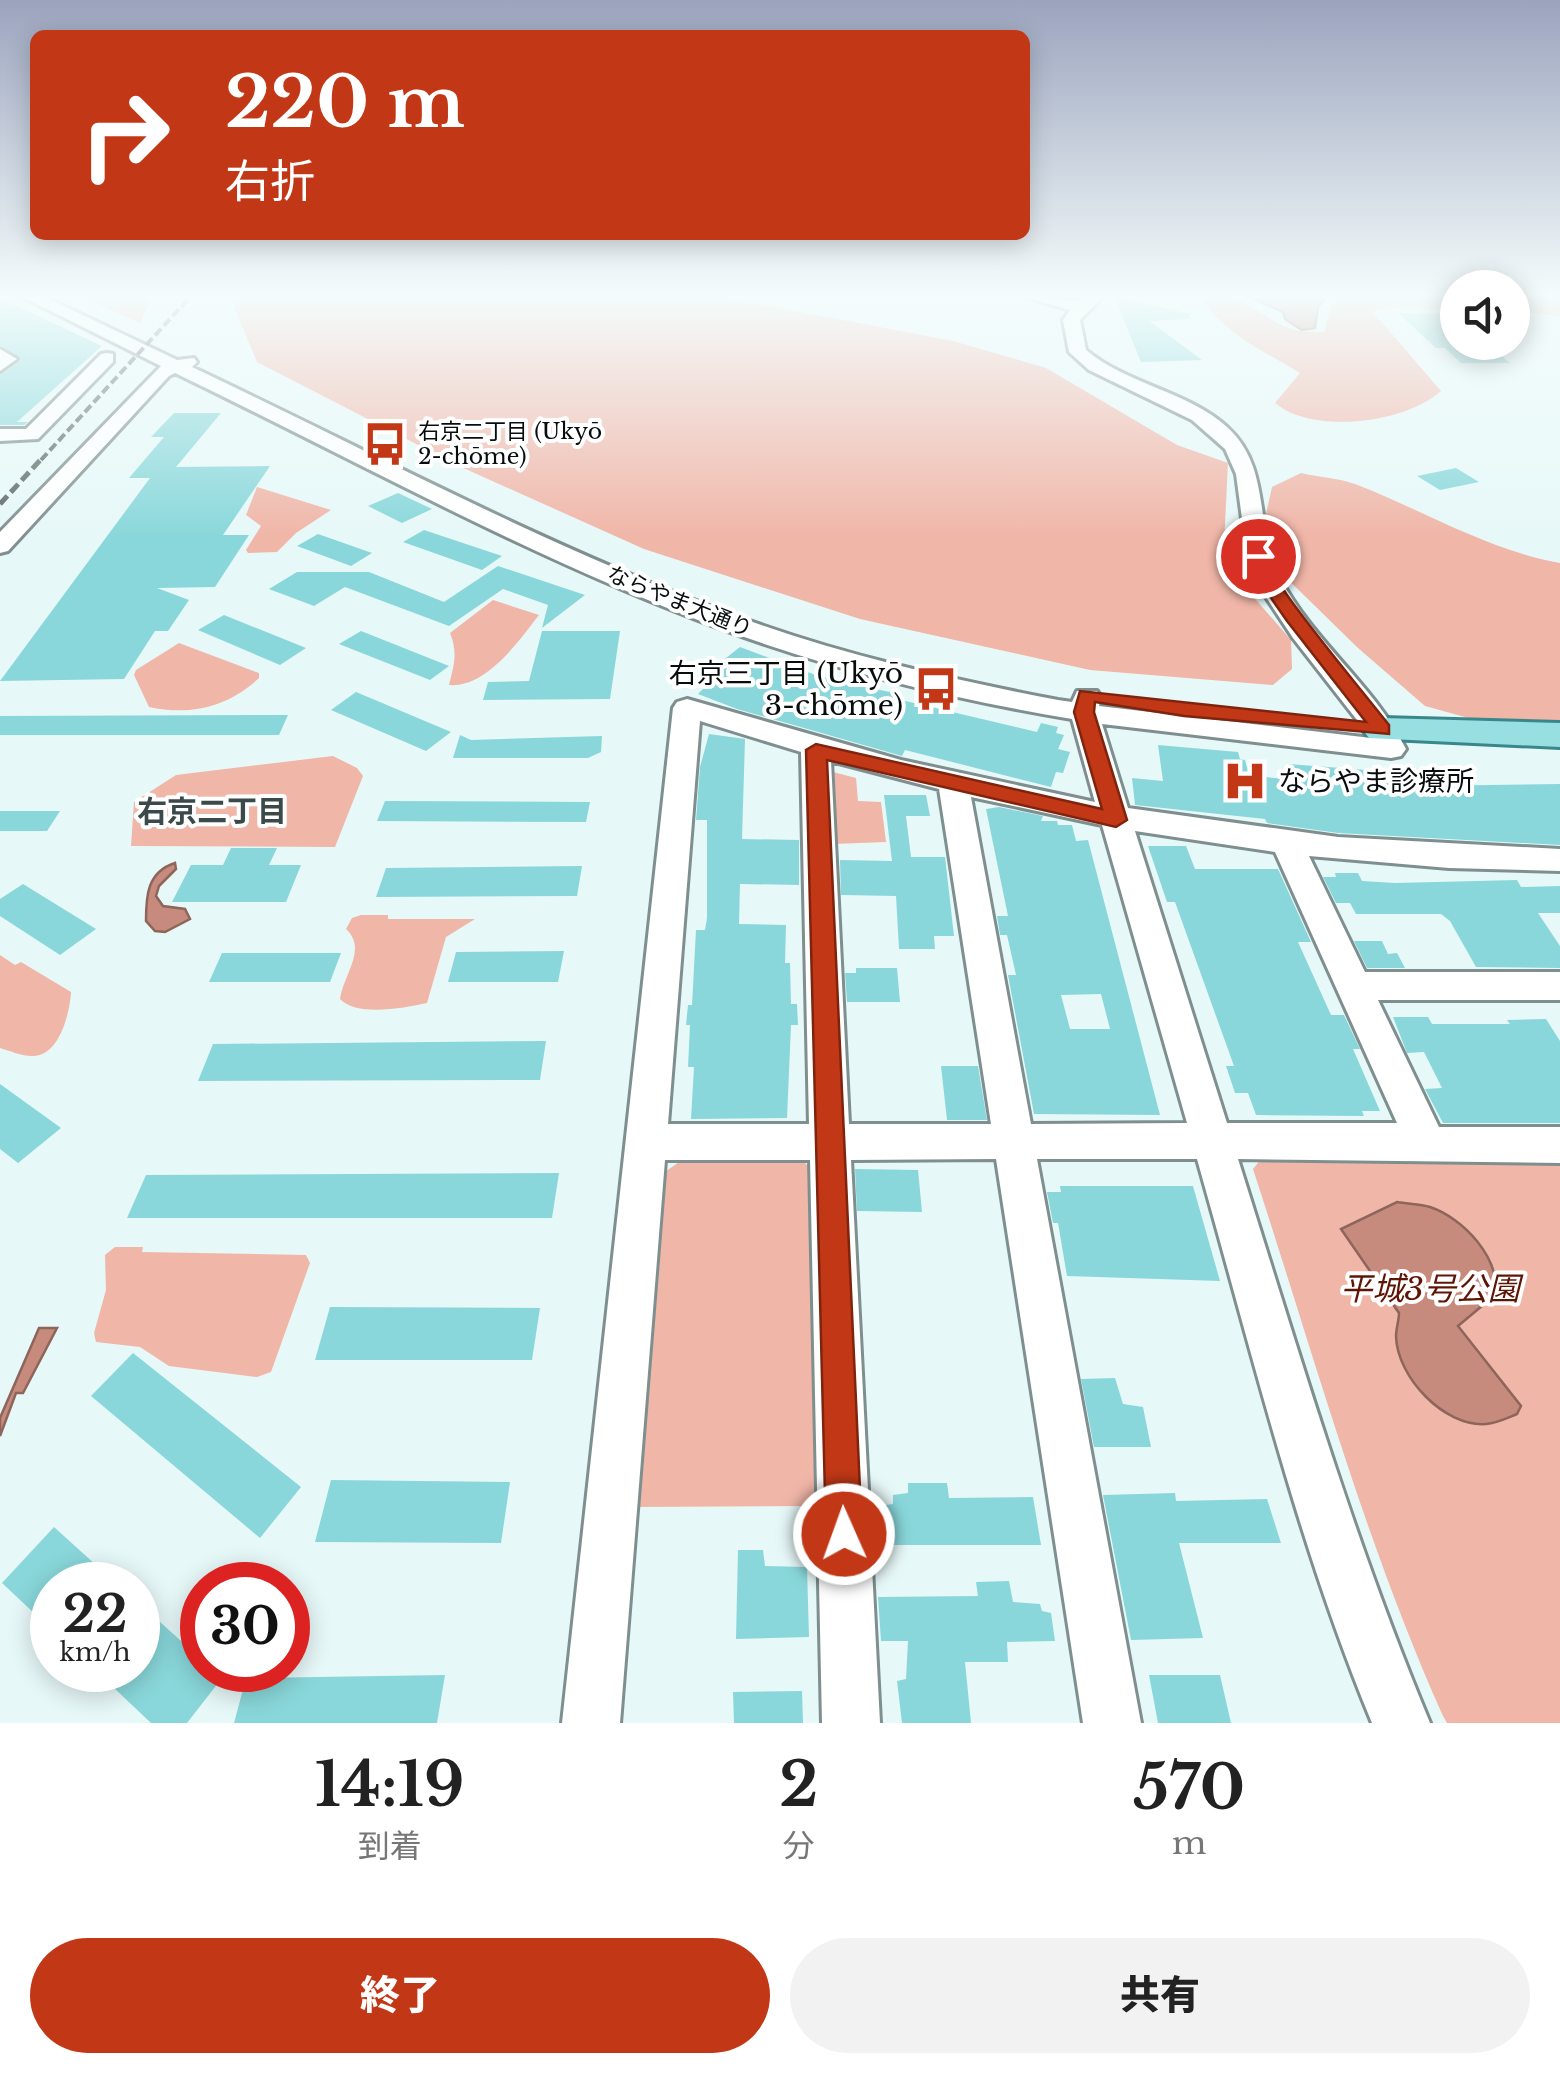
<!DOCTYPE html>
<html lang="ja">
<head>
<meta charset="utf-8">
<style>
	:root { --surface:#fff; --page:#f2f2f2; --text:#222; --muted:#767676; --accent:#c23816 }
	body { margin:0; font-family:"Libre Baskerville","Noto Sans JP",serif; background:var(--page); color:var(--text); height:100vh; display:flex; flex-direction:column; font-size:38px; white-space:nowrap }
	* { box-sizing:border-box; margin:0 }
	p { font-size:32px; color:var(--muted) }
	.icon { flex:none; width:55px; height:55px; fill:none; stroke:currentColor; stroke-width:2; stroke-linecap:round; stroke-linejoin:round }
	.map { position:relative; height:1723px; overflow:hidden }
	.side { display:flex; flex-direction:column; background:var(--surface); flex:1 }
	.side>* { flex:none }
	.hud { position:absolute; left:30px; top:30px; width:1000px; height:210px; border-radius:15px; box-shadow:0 5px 25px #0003; background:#c23816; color:#fff; overflow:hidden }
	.tools { position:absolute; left:1440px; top:270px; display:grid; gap:20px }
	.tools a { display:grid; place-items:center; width:90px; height:90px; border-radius:50%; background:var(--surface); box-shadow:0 5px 25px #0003; font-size:50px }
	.speed { position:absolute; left:30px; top:1562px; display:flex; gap:20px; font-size:50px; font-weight:700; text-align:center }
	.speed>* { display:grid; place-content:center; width:130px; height:130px; border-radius:50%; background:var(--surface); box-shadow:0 5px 25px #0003; line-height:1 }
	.speed small { font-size:25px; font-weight:400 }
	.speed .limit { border:15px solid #d22; background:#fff; color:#111 }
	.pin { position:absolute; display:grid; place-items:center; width:85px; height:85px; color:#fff; margin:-42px; border:5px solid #fff; border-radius:50%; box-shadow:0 2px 10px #0007 }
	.me { position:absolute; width:110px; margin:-55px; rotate:358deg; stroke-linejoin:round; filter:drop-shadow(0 0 8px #0008) }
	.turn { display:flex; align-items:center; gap:35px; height:210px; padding:0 30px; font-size:45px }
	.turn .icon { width:130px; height:130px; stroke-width:2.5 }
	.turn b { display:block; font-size:70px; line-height:85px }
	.eta { display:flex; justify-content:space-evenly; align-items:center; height:170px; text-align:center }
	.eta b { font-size:60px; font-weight:800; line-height:70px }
	.primary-button { display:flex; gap:20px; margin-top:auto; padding:20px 30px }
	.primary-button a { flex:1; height:115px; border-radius:60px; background:var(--accent); color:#fff; font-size:40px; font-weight:800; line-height:115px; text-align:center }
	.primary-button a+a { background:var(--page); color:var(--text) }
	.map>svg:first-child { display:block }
</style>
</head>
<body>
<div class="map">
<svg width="1560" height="1723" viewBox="0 0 1560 1723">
	<rect width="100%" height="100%" fill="#e7f8f8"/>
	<path fill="#f0b6a8" d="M78 296H153L140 323Z
		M242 296H717L953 341 1046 368 1177 445 1228 463 1224 545 1244 586 1291 640 1292 669 1273 685 1090 670 860 619 644 549 459 466 257 362 234 307Z
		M1225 296C1268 306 1271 335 1324 332L1331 307 1340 296H1457V309L1390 308 1372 311 1441 391C1406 423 1313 435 1275 403L1300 373C1264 351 1226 335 1202 299Z
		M1513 296H1560V316L1513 311Z
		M1301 473C1318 477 1338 478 1355 484 1423 510 1487 550 1560 563V721L1472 719 1425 706 1358 648 1266 558V514L1272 487Z
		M257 487 331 510 296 533 277 552 248 553 246 550 261 526 246 515Z
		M493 600 539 615C518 642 486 688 449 685 454 665 458 653 450 633Z
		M179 643 259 673V678C228 707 191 716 149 707L134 675 136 670Z
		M333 756 357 768 363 776 335 847 131 846 134 802 176 775Z
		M833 772 856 778 858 801 881 802 886 842 833 844Z
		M361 915H388V919H475L446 937 427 1003C404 1008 357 1017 340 999 343 975 368 949 346 929L352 918Z
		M0 955 15 965 21 962 71 992C70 1011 60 1057 32 1056 22 1056 10 1051 0 1048Z
		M1262 1158H1560V1723H1447L1443 1716C1364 1540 1313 1352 1253 1169Z
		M682 1160H802L814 1172 823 1506 636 1507 662 1174Z
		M115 1247H143L142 1252 306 1255 310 1263 271 1372 257 1377 169 1366 140 1347 96 1342 94 1333 106 1290 105 1255Z"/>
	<path fill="#c78b7d" stroke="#8d655b" stroke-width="2.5" d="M1247 296H1327L1318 307 1315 328 1302 330 1285 319 1283 312Z
		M175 863 176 869 159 886 156 896 163 906 185 909 190 919 165 932 155 931 146 921C146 896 147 872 175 863Z
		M1397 1202C1408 1204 1420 1204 1430 1207 1463 1218 1501 1258 1495 1295L1458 1326 1521 1406 1517 1414C1507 1418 1497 1423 1486 1424 1444 1427 1397 1377 1396 1336 1396 1329 1399 1320 1399 1313L1341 1229Z
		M39 1328H57L23 1393H16L0 1436V1418Z"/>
	<path fill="#89d7da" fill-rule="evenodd" d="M1114 296 1190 314 1189 319 1149 321 1202 360 1141 362Z
		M0 298 102 346 17 422H28L24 425H0V375L21 360 0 345Z
		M1398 313 1458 314V342H1486L1510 363H1461L1445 348H1436Z
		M174 413H221L176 467 270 466 223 535H249L215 587 157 588 189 600 168 631H155L124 679 0 681 150 478H129L164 437H151Z
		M1456 468 1479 482 1440 490 1417 476Z
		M398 493 432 509 402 523 368 506Z
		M424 530 502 556 482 570 403 542Z
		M318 534 372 553 351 566 297 546Z
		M498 566 585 595 542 628 548 605 503 589 449 626 345 587 314 606 269 589 297 572H369L444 602Z
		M224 615 306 648 280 665 198 630Z
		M361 631 449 666 430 680 339 644Z
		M542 631H620L610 699 483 700 488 682 529 681Z
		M740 647 813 674 844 682 848 677 870 683 866 687 899 694 897 699 1037 732 1041 723 1058 727 1056 733 1064 735 1058 749 1070 752 1063 773 1056 772 1051 787 905 750 902 756 737 709 698 694 706 686 700 684 707 678 703 676Z
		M356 692 451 732 426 751 331 710Z
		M288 715 279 735H0V716Z
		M709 734 745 739 742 839 799 840V885L740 884 739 924 786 925 785 963H790L791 1004H797L798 1025H791L787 1118 691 1119 694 1067H688L690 1025H686L688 1005H692L696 930H705L707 918V820H696L700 767Z
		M460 735 471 740 602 736 601 752 588 758H453Z
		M1158 745 1238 752 1240 759 1245 760 1249 775 1292 780 1288 764 1380 771 1382 778 1418 782 1419 786 1560 784V845L1338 833 1267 823 1265 819 1135 805 1132 778 1163 781Z
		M884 795H926L930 816H906L911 857H945L954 936H934L935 949H899L896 896 841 895 840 860 892 861Z
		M385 801 590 802 586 822 377 821Z
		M999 807 1043 816 1041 821H1057L1058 825H1072L1076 841 1088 840 1160 1115 1034 1114 1008 975H1016L1007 935H1000L997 916H1008L986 809ZM1101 994 1110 1029H1070L1061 995Z
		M0 811H60L47 831H0Z
		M1148 846H1186L1195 869H1278L1311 942H1298L1331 1015H1344L1360 1049H1353L1380 1111H1362L1364 1116 1256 1115 1248 1093H1235L1226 1066H1234L1175 902H1167Z
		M231 848H277L269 865H301L286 902H172L191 865H223Z
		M582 866 577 896 376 897 386 868Z
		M1335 873H1358L1362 881 1395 883 1517 880 1521 887 1560 886V913H1538L1560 946V968L1476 967 1450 921 1441 914H1356L1350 903H1336L1323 877H1336Z
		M23 884 96 929 60 955 0 916V899Z
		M1354 941H1382L1388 954 1397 953 1405 968H1367Z
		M564 951 558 982H448L456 952Z
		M222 953H341L330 982H209Z
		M856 968H897L900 1002H847L845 973H856Z
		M1393 1017H1428L1432 1024H1510L1507 1020 1546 1019 1560 1041V1123H1443L1425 1089 1442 1088 1424 1052 1407 1053Z
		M546 1041 540 1080 198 1081 213 1044Z
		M941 1066H978L987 1120H947Z
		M0 1084 61 1128 18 1163 0 1149Z
		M855 1169 918 1170 922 1212 857 1211Z
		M559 1173 552 1218H127L146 1175Z
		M1060 1186H1193L1220 1281 1067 1276 1058 1223H1053L1047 1192H1061Z
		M330 1307 540 1308 532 1360H315Z
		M133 1353 301 1487 260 1538 91 1396Z
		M1115 1378 1123 1404 1143 1407 1151 1447H1094L1081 1379Z
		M331 1480 510 1482 501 1543 315 1542Z
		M908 1483H947L949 1498 1033 1497 1041 1545H875L873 1518 880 1517 879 1506 893 1504V1495L908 1493Z
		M1175 1493 1176 1501 1267 1499 1281 1543H1179L1203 1638 1131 1640 1103 1495Z
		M54 1527 118 1585H52V1630L2 1583Z
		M738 1550H763L765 1566 807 1567 809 1637 736 1639Z
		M1009 1581 1013 1602 1040 1604 1042 1611 1051 1613 1055 1641 1007 1642 1008 1662H965L971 1723H902L897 1681 906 1679 908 1641H881L878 1597 978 1596 976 1582Z
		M138 1602 202 1660V1670H213L222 1678 187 1723H151L95 1670H138Z
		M445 1675 437 1723H234L246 1678Z
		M1149 1675H1220L1231 1723H1158Z
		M802 1691 803 1723H734L733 1692Z"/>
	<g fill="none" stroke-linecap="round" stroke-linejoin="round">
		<g stroke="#7f8f8f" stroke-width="6">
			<path id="minor" d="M21 296H43L177 360 194 358 197 362 192 367C372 452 548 548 736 616 841 655 949 679 1058 700L1072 702 1077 691H1097L1101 697 1099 706 1371 738 1293 638 1262 591 1247 556 1236 474 1225 449 1192 420 1089 370 1069 352 1063 320 1070 310 1023 296 1078 301 1085 296H1104L1080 320 1086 350C1128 385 1187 391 1227 427 1272 468 1254 526 1279 576 1312 641 1374 685 1406 749L1401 756 1391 758 1102 724 1128 808 1338 837 1560 849V871L1449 868 1309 856 1365 972H1560V1000H1378L1439 1127H1560V1163L1238 1159C1298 1349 1353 1539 1430 1723H1372C1297 1542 1251 1348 1197 1159H1037L1141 1723H1083L996 1159 851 1160 880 1723H822L810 1160H665L620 1723H562L673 708 677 702 687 699 901 760 1095 802 1072 719C952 699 833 670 719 628 531 558 355 460 175 373L169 376 8 551 0 553V532L161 366ZM700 721 801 752 809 1124H668ZM831 761 939 789 991 1124H849ZM971 797 1102 825 1187 1123 1031 1124ZM1135 831 1275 852 1397 1123H1227Z
				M0 349 17 359 0 371Z
				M107 353 113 354V362L38 439 0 441V429H26L101 354Z"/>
		</g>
		<g stroke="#39878a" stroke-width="6">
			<path id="major" d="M1382 718 1560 723V747L1369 738 1363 730 1369 722Z"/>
		</g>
		<use href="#minor" fill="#fff" fill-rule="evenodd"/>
		<use href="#major" fill="#98dfe1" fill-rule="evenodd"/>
		<path stroke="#5d6868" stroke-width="4" stroke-dasharray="9 4" stroke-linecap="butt" d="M41 460 191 296"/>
		<path stroke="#5d6868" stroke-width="5" stroke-dasharray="11 5" stroke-linecap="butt" d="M0 504 43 457"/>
	</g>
	<linearGradient id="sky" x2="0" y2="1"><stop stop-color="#9ba4bd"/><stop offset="0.55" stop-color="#f4fcfc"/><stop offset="1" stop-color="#f4fcfc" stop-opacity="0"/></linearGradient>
	<rect width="1560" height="538" fill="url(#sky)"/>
	<path fill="#c23816" stroke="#7e240e" stroke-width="2.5" d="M1258 551C1272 557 1277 582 1287 595 1319 640 1355 682 1389 725V734L1184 716 1095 702 1094 712 1127 820 1116 827 827 760 862 1534 857 1547 844 1552 831 1547 826 1534 806 750 816 744 1102 809 1074 712 1080 691 1366 722 1287 621 1262 585 1249 556Z"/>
	<defs>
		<g id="bus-bare" transform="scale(3.45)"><path d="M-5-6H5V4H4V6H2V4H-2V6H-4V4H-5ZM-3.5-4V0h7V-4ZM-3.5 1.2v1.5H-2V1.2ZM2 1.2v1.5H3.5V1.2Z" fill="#c23816" stroke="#fff" stroke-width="2.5" paint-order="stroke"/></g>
		<g id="hospital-bare" transform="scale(3.45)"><path d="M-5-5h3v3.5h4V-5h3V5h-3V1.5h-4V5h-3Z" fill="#c23816" stroke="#fff" stroke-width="2.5" paint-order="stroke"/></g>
	</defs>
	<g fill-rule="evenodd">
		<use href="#bus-bare" x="385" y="444"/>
		<use href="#bus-bare" x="936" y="689"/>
		<use href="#hospital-bare" x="1245" y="781"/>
	</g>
	<g text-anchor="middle" stroke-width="8" stroke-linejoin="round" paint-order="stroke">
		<g font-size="22" fill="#070d0d" stroke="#fff" text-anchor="start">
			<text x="418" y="439">右京二丁目 (Ukyō<tspan x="418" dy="25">2-chōme)</tspan></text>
		</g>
		<g font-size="22" fill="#070d0d" stroke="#fff">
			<text transform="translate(680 601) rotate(22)" y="8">ならやま大通り</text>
		</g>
		<g font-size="28" fill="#070d0d" stroke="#fff" text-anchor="end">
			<text x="903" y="683">右京三丁目 (Ukyō<tspan x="903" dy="32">3-chōme)</tspan></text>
			<text x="1278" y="791" text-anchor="start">ならやま診療所</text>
		</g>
		<g font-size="30" font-weight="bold" fill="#3b4949" stroke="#fff">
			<text x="212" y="822">右京二丁目</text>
		</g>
		<g font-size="32" font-style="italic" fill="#5e1505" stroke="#fff">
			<text x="1430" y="1300">平城3号公園</text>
		</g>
	</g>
</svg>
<div class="tools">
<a><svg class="icon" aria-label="sound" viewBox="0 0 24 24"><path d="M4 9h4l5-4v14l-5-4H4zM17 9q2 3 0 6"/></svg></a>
</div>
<div class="speed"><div>22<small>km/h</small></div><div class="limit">30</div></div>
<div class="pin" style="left:1258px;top:556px;background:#d93025"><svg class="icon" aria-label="arrive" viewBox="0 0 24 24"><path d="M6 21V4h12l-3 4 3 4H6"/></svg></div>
<svg class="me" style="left:844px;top:1534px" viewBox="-20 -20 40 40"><circle r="17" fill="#c23816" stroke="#fff" stroke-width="3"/><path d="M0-11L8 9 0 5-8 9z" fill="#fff"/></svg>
<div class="hud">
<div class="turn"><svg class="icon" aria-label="right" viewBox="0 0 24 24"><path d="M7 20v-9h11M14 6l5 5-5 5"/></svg><div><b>220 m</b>右折</div></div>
</div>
</div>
<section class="side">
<div class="eta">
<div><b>14:19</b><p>到着</p></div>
<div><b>2</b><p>分</p></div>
<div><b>570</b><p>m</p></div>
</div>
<div class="primary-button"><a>終了</a><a>共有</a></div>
</section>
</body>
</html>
